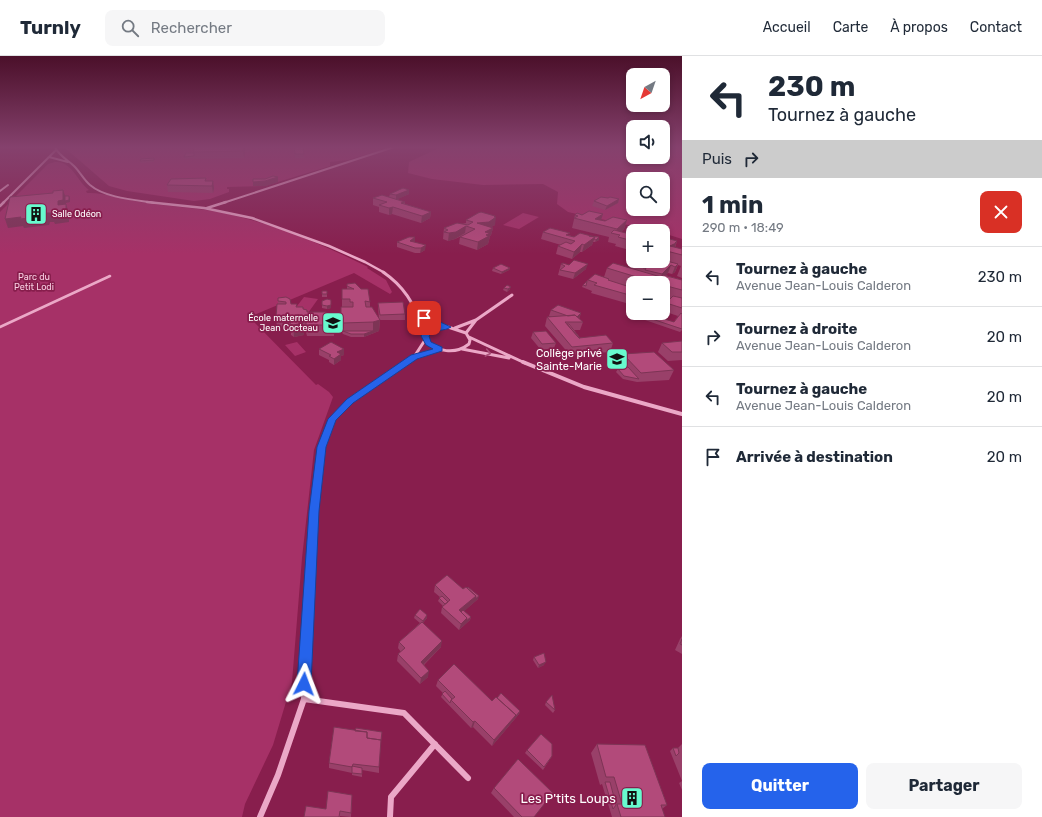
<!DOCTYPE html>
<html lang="fr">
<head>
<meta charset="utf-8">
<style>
	:root { --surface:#fff; --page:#f6f6f7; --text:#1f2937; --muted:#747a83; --line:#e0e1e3; --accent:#2563eb }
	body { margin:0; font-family:Rubik,sans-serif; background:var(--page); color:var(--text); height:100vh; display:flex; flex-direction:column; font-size:15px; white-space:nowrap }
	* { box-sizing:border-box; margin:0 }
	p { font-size:13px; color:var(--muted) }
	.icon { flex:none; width:22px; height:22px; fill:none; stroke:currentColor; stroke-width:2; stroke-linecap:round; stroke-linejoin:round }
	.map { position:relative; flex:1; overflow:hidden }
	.drawer { display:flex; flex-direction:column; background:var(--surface); width:360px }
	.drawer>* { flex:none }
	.banner { background:#fff; color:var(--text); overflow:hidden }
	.needle { width:26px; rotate:220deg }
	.controls { position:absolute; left:626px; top:12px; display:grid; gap:8px }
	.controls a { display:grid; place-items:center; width:44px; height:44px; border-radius:8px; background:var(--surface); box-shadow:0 2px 6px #0003; font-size:20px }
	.pin { position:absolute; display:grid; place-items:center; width:34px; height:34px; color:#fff; margin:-17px; border-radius:8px; box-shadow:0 2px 6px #0006 }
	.me { position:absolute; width:44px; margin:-22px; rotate:3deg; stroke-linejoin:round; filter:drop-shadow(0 0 3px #0008) }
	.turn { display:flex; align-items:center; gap:14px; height:84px; padding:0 20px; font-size:18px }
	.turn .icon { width:52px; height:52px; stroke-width:2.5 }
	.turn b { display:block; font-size:28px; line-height:34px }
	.then { display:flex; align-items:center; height:38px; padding:0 20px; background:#0003; gap:8px; font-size:15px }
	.round { display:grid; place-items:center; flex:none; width:42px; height:42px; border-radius:8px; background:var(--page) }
	.summary { display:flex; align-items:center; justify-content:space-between; height:68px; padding:0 20px }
	h1 { font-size:24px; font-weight:700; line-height:30px }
	.action { display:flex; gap:8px; margin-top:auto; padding:8px 20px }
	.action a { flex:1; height:46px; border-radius:8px; background:var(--accent); color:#fff; font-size:16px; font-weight:700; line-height:46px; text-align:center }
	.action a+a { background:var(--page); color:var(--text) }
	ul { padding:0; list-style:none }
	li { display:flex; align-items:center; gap:12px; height:60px; padding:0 20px; border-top:1px solid var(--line) }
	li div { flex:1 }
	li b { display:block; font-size:15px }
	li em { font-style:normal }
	header { display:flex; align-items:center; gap:24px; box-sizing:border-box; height:56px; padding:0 20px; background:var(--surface); border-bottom:1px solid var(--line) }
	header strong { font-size:19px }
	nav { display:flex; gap:22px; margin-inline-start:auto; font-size:14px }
	.search { width:280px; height:36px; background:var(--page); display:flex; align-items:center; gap:10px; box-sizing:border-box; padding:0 14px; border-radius:8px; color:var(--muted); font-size:15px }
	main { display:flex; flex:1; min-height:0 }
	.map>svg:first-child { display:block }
</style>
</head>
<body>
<header>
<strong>Turnly</strong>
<div class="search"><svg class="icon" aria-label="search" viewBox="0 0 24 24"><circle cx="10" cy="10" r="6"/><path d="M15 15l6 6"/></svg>Rechercher</div>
<nav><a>Accueil</a><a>Carte</a><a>À propos</a><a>Contact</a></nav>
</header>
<main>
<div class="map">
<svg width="682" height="761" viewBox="0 0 682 761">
	<rect width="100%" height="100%" fill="#881e4d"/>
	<path fill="#a63167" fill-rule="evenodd" d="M64 91H380L381 94 348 104 330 106V110L265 130 227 131V133H229V136L210 143 194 145 127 135 109 130Z
		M441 91H633V101H663V91H682V183L663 177V175H656L568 156 557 148 558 136 543 128 483 129 432 123 408 117 409 106ZM633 123H663V153H633Z
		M55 106C72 105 77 125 89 134L86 135 87 137C102 136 130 145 147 147 174 151 202 152 228 158 277 169 324 189 368 211L367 212 386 224 392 236 390 238 354 217 249 261 316 329 318 328 329 336 333 341 314 394 302 502 292 626 273 689 245 748 242 761H0V156L48 108Z
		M523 157 539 161 519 173 503 169Z
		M304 241 318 243 308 257 294 254Z
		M297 286 306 296 295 300 285 289Z"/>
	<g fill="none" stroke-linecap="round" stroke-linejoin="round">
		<path stroke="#eba8c7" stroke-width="2.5" d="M0 271 110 220"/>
		<path stroke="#eba8c7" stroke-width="2" d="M55 91C59 100 68 104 74 110 80 116 84 124 90 129 105 142 136 144 155 147
			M49 101 68 106
			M0 135 8 129
			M3 147 56 94
			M223 147 394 91"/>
		<path stroke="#eba8c7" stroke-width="2.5" d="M147 146 204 152 252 162 329 190 365 206 385 217
			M0 150 4 146
			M207 152 226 146"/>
		<path stroke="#eba8c7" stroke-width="3" d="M383 216C408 233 414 251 426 277
			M416 255 424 262 445 270
			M448 271 466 277 470 284 469 288C455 299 437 296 425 284L426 277 435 272Z
			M455 272 476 264 512 239
			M466 277 476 264
			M469 281 525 307
			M462 293 509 302
			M414 301 425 284
			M405 307 414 301 439 293"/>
		<path stroke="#eba8c7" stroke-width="4" d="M523 306 584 331 682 358
			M318 423C320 406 323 377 332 363 347 342 385 321 406 306"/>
		<path stroke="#eba8c7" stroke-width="5" d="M308 571 314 455 318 422"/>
		<path stroke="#eba8c7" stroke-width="6" d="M304 643 404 657 468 722
			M260 761 278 719 304 643 308 570
			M390 761 391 741 435 688"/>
	</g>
	<path fill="#994069" d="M82 91H102L98 93 82 92Z
		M195 91H250L249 96H245L244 102 195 103 194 102 185 103 184 101 194 97 193 96Z
		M289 91H308V92H303L304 102H295L294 92H289Z
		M154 102V106L141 107 140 105Z
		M206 122V125L214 132 213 137 168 136 167 129Z
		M390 138H409L397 143 405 146V148L431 156 430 162 421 167 392 158 389 159 379 156V151L373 149V142L389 141Z
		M608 142 619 143 618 147 605 154 592 150 594 145Z
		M589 155 603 158 601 164 605 165 613 161 627 164 624 173 621 176 626 177 636 170 653 173 652 175H633V195L615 190 616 188 608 186 609 181 572 172 575 159 577 157 582 159Z
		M495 161V169L491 171 493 172 491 179 490 180 488 188 477 194 459 188 460 181 466 178 455 183 448 185 443 183 444 172 466 167V164Z
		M543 176 569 179 574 181 589 180 599 181V184L595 186H593L592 189 582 196H580L572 203 556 198 558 190 561 189 541 183Z
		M415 181 414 186 425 194 420 197H415L397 191V186Z
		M663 181 677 185 675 192 682 193V222L677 220 681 210 678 209 675 216 672 218 668 217 665 219 682 224V274L680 276 645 264 646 261 674 266 678 260 663 255V227H633V250L626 247 591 237 592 235 582 231 583 229 588 224 604 221 607 212 632 213 634 209 663 205Z
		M561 208 586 213 573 223 558 219Z
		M493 212H510L509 214 501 218 492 215Z
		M347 228 370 246V251L379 263 378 252V247L405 258V264H380L379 275 364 281H351L343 278 341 275H334V280H307L306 276H303L304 279 294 281 291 279V272H277L276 261 278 248V242L291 248H297V251L303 253 307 256 334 261 341 260 342 251V233H347Z
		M504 232 510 233 507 236 503 234Z
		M322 235H327V241H322Z
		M331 244V252L327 253 322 252V245Z
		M551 254 581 257 579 263 583 266 580 274H574L580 282 613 287 610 296 570 299 545 270 547 261H553L549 260Z
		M533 276 556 287 554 292 541 294 531 282Z
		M682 285V304L668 305 658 296 662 287Z
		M319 293 344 299 341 300V304L334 309 329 306V304L319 299Z
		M623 298 674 314 669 324 637 326 623 323 616 316 618 313 624 312 619 307Z
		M435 529 463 533 478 543 464 555 471 561 470 564 459 574 441 557 442 551 443 550 438 545 440 541 434 536Z
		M415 559H427V562L423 567 441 591 424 609 428 621 420 628 397 605 398 598 401 596 398 592 399 586 420 567 414 562Z
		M682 580V598L675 594 680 583Z
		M534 601 544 609 538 612 533 604Z
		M438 624 492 645 520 655 519 658 492 690 473 671 471 672 441 641 443 637 436 630Z
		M546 646 555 654 553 657 545 649Z
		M334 671 379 711V717L362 714V721L352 719V717L329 712V707Z
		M597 688 667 749 662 753 665 761H612L602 728 600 729 591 697Z
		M682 688V725L670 695 673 692H678Z
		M527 694 552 700 543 714 525 697Z
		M682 725V734L679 727Z
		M494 732 534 761H514L491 737Z
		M352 739 351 761 340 760V761H304L326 753Z"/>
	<path fill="#7d3455" d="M244 91H245V96L244 102 243 95Z
		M278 121V126L266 130H253V126Z
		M213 125 214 132 213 137 212 130Z
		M63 134 66 142 69 140 70 142V146L66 147V153V148L69 157V166L55 168 54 166H50L49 169 24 172 23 170 8 172 5 163 47 157 58 149V145Z
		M409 134V138L396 144V139Z
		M619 143 618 147 605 154 607 150Z
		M393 151 392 158 389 159V152Z
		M431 156 430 162 421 167 422 160Z
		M603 158 600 167 595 163Z
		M495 160V162L496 161 495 169 488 173 477 167Z
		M627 164 624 173 618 179 615 178 617 173Z
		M466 170 465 177 455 183 448 185 449 177Z
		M493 172 491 179 490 180 488 188 477 194 478 186 485 176Z
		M415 181V186L409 190 410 185Z
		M595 181 592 189 582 196 584 189Z
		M599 181V184L595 186 596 184Z
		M677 185 673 196H672L671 197 670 190Z
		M582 188 580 196 572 203 574 196Z
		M426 189 425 194 420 197 421 192Z
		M588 208 586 213 573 223 575 217Z
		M678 208 675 216 672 218 675 211Z
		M671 209 668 217 659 226 662 218Z
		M510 212 509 214 501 218 502 216Z
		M511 231 510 233 507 236 508 233Z
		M331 249V252L327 253V250Z
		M581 257 579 263 576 262Z
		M380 264 379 275 364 281V278L373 275V266Z
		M303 267 304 279 294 281 293 269Z
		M344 293V299L341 300V304L334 309V303L337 296Z
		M476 540H479L478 543 460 559 459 554Z
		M427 559V562L422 568 423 565Z
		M471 561 470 564 459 574 461 568 467 562Z
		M442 585 441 591 420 612 421 606Z
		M546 606 544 609 538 612 539 609Z
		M429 615 428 621 420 628 421 622Z
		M520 655 519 658 492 690 494 684 516 659Z
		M475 665 473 671 471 672 473 666Z"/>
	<path fill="#b24a7a" stroke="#7d3455" d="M195 91H244L243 95 193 96Z
		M294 91H303L304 98H295Z
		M186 97H194V100L184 101Z
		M154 102V104L140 105 141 103Z
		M273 120 278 121 265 125 253 126V123H265Z
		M206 122 205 125H213L212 130 167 129 171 123Z
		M403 132 409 134 396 139 390 138Z
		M63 134V144L58 145V149L66 148V157L52 159V157H47L46 160 20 163 21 161 5 163 10 141 53 137V135Z
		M382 139 405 146 401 147 431 156 422 160 393 151 389 152 379 149 387 146 373 142Z
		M65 140H69V144L65 145Z
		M601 141 608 142 610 141 619 143 607 150 594 145Z
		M589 155 603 158 595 163 605 165 613 161 627 164 617 173 574 162 578 160 575 159 577 157 582 159Z
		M481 156 495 160 494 161H496L489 166 477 167 493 172 485 176 490 177 486 179 489 180 478 186 460 181 475 173 466 170 456 176 449 177 444 176 448 174 444 172 457 167 468 169 473 166 466 164 478 157Z
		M636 170 653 173 651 175H633V185L618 181 620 179 611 177 614 174 626 177Z
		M550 172 570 177 566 179 574 181 580 177 595 181 584 189 582 188 574 196 558 190 566 186 571 188 575 185 543 176Z
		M589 180H590L599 181 596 184 594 183 595 181Z
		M409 181H415L410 185 426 189 421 192H415L397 186Z
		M663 181 677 185 675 187H676L670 190 682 193V199L663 194Z
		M574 204 588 208 575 217 560 214 565 210 561 208 563 207 569 209Z
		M663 204 678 208 675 211 671 209 662 218 645 214 646 212H643L644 210 634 209 639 205H663Z
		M613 207 661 221 663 219 682 224V234L663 229V227H656L659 224 650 222 648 224 640 222 607 212Z
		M501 208 510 212 502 216 493 212Z
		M595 218 609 223 608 224 633 232V240L594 229 597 227 588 224Z
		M587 225 586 230 583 229Z
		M355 227 361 233H368L370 246 365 245 366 251H372L380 264 373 266 343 267 341 264H333L334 269H306V265H303V267L293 269 290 268 291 265 300 263 302 260 276 261 277 248H286V246L278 245V242L286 241 290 243 291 248H297L296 251H303V253L307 254V256H326V259H333L334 261 341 260V251H353V246H350V243H342V233H354L347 230V228Z
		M507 229 511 231 508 233 504 232Z
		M322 235H327V238H322Z
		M673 240 682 242V252L663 246V241L670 243Z
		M327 243 331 244V249L327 250 322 249V245Z
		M403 246 405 258 380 259 378 247Z
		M558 249 581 257 577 261 575 259 568 260 551 254Z
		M681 257 682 258V273L646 261 649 258 674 266Z
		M575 259 583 266H565L579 282 606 279 613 287 572 291 547 261Z
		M567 268H569L580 282H579Z
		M343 275H373L364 278H351Z
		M546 275 556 287 542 288 533 276Z
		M682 285V296H672L662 287Z
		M331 286 344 293 337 296 341 298 334 303 329 300 331 299 319 293Z
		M654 296 674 314 641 317 623 298Z
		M628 311 639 323 624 320 618 313Z
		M447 519 463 533 466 531 476 540 459 554 467 562 461 568 442 551 450 544 435 529Z
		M468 531 479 540 475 543 476 540 467 532Z
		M442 540 448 546 445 548 439 542Z
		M420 553 427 559 423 565 415 559Z
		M463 554 471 561 466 565 467 562 461 556Z
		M422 566 442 585 421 606 429 615 421 622 398 598 405 592 399 586Z
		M682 583V589L680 588Z
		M544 597 546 606 539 609 534 601Z
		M454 608 492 645 496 641 516 659 494 684 475 665 473 666 451 644 455 641 438 624Z
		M445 635 452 643 451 644 450 647 442 638Z
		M501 637 520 655 515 661 516 659 497 642Z
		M552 639 555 654 546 646Z
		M334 671 367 676V682L381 684 379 711 353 708 352 711 329 707Z
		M356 672 382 676 381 684 367 682V676L355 675Z
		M541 678 552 688V700L544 711 527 694Z
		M597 688 645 689 667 749H661L665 761H621L617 748H622L614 721H606Z
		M673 692H678L679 697 676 700Z
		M518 703 553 737 534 761H522L494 732Z
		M352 710 362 712V718L352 717Z
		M605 726H610L616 749 613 753Z
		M328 735 352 739 351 757 340 755 339 761H304L306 750 326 753Z"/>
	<defs><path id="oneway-chevron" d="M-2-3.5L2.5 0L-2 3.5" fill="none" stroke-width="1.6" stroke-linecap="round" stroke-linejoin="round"/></defs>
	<use stroke="#ab4e78" href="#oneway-chevron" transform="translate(488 297) rotate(11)"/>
	<linearGradient id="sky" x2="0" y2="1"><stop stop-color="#4b102a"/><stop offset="0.46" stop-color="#85416d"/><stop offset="1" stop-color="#85416d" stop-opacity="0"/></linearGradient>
	<rect width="682" height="198" fill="url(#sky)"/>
	<path fill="#2563eb" stroke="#184099" d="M422 260H427L451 271C444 276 435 272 429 280L431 286 442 291V295L417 303 353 347 336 364 326 391 319 455 311 628 309 633 304 635 299 633 297 628 309 455 317 391 328 363 347 343 411 299 433 293 426 289 421 280C424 274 431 271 438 270L422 263Z"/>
	<defs>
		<g id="building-square" transform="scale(1.15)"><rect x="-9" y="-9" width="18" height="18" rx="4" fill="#67face" stroke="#881e4d"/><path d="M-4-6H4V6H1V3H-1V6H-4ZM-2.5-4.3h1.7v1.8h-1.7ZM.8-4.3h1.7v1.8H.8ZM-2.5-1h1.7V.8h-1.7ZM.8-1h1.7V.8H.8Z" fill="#111"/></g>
		<g id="school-square" transform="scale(1.15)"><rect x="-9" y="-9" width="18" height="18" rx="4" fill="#67face" stroke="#881e4d"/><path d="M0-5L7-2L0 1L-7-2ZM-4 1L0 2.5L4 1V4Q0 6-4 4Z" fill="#111"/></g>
	</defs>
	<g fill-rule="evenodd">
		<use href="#building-square" x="36" y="158"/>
		<use href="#school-square" x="333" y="267"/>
		<use href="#school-square" x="617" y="303"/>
		<use href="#building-square" x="632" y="742"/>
	</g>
	<g text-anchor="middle" stroke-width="3.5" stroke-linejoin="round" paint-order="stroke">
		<g font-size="9" fill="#fff" stroke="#881e4d" text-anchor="start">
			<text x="52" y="161">Salle Odéon</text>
			<text x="318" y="265" text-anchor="end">École maternelle<tspan x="318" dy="10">Jean Cocteau</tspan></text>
		</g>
		<g font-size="9" fill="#f8cde1" stroke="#881e4d">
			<text x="34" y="224">Parc du<tspan x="34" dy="10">Petit Lodi</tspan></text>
		</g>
		<g font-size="11" fill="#fff" stroke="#881e4d" text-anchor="end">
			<text x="602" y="301">Collège privé<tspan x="602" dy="13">Sainte-Marie</tspan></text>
		</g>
		<g font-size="13" fill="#fff" stroke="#881e4d" text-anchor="end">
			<text x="616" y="747">Les P'tits Loups</text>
		</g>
	</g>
</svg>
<div class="controls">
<a><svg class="needle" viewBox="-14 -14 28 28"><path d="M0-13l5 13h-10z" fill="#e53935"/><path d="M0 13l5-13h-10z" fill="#747a83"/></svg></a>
<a><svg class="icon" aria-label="sound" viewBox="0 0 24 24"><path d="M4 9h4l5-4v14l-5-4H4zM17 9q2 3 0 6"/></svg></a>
<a><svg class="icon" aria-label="search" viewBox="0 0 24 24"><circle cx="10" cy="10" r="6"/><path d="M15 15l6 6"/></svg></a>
<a>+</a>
<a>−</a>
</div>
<div class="pin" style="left:424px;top:262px;background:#d93025"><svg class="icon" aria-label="arrive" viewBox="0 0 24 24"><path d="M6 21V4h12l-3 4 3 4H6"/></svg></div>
<svg class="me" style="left:304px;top:628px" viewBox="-20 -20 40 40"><path d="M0-17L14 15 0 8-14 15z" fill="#2563eb" stroke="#fff" stroke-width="4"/></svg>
</div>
<section class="drawer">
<div class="banner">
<div class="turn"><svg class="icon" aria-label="left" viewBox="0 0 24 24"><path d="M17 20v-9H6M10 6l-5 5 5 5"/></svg><div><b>230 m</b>Tournez à gauche</div></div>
<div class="then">Puis<svg class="icon" aria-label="right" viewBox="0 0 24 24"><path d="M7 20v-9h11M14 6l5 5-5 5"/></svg></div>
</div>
<div class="summary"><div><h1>1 min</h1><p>290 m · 18:49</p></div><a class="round" style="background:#d93025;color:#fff"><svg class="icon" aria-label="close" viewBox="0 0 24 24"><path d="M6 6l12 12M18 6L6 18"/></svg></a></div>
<ul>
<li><svg class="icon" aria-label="left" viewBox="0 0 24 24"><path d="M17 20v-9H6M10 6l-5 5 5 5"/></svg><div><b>Tournez à gauche</b><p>Avenue Jean-Louis Calderon</p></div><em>230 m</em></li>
<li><svg class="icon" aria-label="right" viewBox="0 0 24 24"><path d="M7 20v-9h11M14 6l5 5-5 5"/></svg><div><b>Tournez à droite</b><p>Avenue Jean-Louis Calderon</p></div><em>20 m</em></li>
<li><svg class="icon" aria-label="left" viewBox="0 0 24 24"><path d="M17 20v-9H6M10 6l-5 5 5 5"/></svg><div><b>Tournez à gauche</b><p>Avenue Jean-Louis Calderon</p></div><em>20 m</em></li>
<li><svg class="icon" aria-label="arrive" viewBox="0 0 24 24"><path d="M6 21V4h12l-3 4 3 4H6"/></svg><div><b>Arrivée à destination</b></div><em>20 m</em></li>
</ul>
<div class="action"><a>Quitter</a><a>Partager</a></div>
</section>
</main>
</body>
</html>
